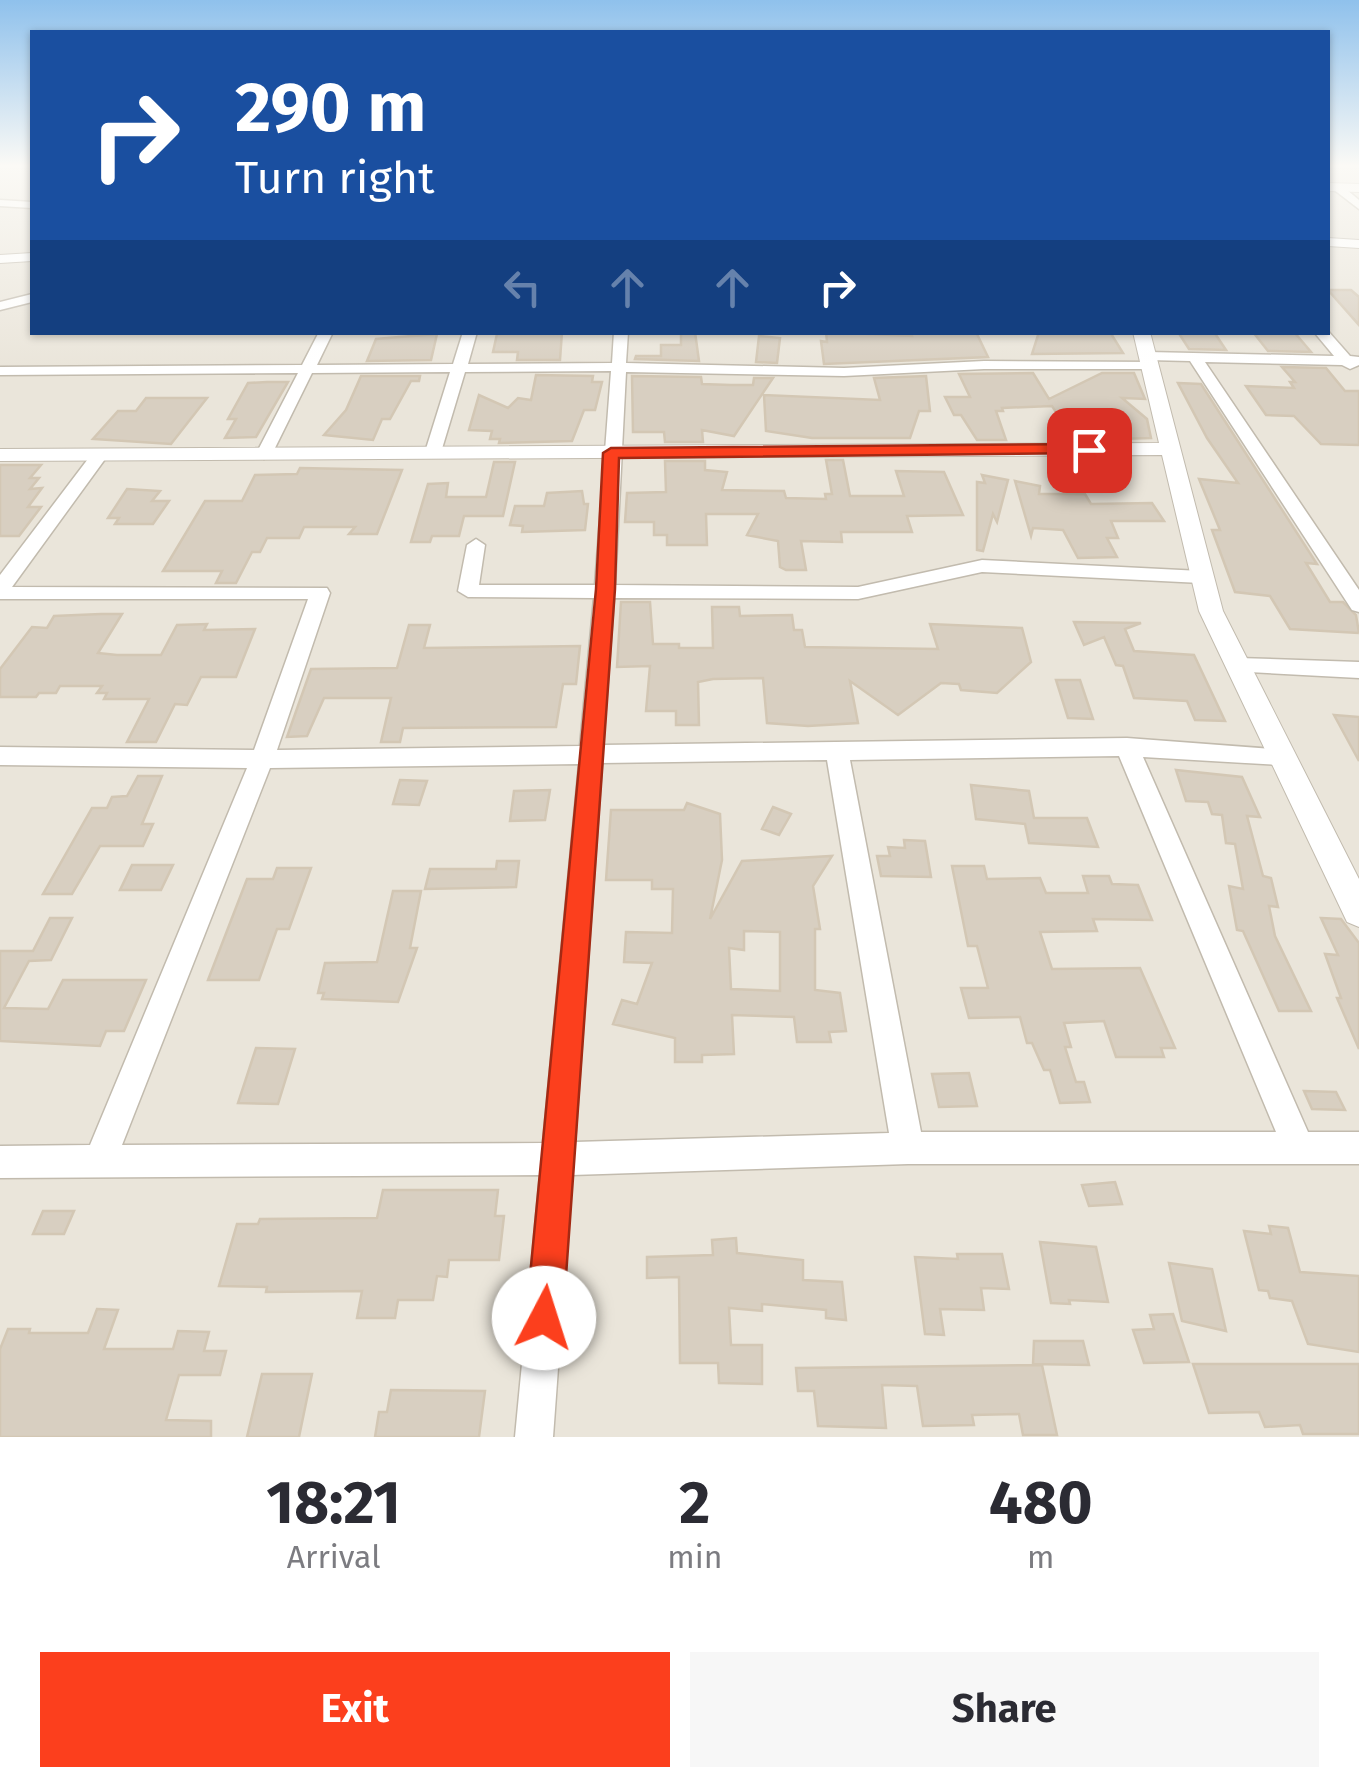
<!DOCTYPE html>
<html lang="en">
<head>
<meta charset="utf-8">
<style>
	:root { --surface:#fff; --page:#f7f7f7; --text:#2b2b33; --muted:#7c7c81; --accent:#fc3f1d }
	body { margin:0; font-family:"Fira Sans",sans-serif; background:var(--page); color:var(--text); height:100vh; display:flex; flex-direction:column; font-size:38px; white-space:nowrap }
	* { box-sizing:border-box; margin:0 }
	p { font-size:32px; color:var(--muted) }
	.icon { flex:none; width:55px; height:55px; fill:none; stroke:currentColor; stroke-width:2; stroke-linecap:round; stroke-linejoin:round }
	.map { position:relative; height:1437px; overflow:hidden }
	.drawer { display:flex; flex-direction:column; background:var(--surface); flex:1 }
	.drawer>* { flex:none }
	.guide { position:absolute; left:30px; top:30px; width:1300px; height:305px; border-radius:0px; box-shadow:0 2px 8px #0004; background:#1a4fa0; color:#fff; overflow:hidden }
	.pin { position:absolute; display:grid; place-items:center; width:85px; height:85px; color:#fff; margin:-42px; border-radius:20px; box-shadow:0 5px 15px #0006 }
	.me { position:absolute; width:110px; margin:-55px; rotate:5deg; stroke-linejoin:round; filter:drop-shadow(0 0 8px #0008) }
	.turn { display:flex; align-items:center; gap:35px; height:210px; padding:0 40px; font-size:45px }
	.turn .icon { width:130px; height:130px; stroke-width:2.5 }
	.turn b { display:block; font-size:70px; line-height:85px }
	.lanes { display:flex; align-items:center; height:95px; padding:0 40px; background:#0003; justify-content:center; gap:50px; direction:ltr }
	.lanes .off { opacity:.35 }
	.eta { display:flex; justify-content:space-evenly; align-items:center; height:170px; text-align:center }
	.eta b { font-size:60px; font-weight:700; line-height:70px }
	.primary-button { display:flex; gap:20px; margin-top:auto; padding:20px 40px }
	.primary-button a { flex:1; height:115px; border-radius:0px; background:var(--accent); color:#fff; font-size:40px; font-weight:700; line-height:115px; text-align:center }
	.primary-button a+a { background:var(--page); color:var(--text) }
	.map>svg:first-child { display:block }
</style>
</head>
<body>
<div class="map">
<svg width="1359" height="1437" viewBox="0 0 1359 1437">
	<rect width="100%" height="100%" fill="#f6f3ec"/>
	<path fill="#eae5da" d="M0 167H32V332H1328V167H1359V1437H0Z"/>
	<path fill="#d8cfc1" stroke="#d3c7b4" stroke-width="2.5" fill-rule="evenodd" d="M1328 290H1351L1359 297V325Z
		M562 332 560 360H517L518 352H493L497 334Z
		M681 332H695L699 361 635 359 636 356H661V345H681Z
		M826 332 912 336 911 332H976L988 357 824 364 821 341 827 342Z
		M1039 332H1110L1123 353 1032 354Z
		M1178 332H1214L1226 350 1189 349Z
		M1253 332H1294L1311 352 1268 351Z
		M437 334 431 360 367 361 376 339Z
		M759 336 780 338 777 363 756 362Z
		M1282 367 1326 368 1345 391H1359V445L1321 444 1294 416 1266 415 1246 386 1294 388 1290 382H1295Z
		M1033 373 1049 399 1102 373H1134L1145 399 1122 398 1147 419 1151 438 1117 439 1113 430H1068L1052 406 1002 408 1003 411H996L1006 440H977L961 415H954L945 397H970L959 374Z
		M536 375 593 376 592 382H602L595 410H584L572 441 499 443 500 439H490L492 431 469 430 479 395 508 408 518 398 531 400Z
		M361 376H420L419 381H411L390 419H382L373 440 324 435 346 410Z
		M632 376 701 377 702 384 731 385H753L754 378H773L734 436 702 430 703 442H665L664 432H633Z
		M926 376 930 411H919L910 438H812L766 431 764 395 880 400 874 378Z
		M267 382H288L256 437 225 438 236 419H228L248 383Z
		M1178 383 1201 384 1317 564 1306 563 1330 602H1343L1356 615 1359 633 1290 629 1270 596 1235 592 1212 530H1220L1199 479 1238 483 1207 438Z
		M146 398H207L171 444 93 439 118 411H136Z
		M826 460H843L850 496H904L896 471 944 472 963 515 907 516 912 532H841L842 542 801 541 806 570H786L780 567 778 541 747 535 758 514H706L707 545H667V535H654V522H625L627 493 666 492 665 461H705V470L727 472 722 490 784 491 786 498 826 499 825 494H832Z
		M494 462H515L503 516H464L459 536H432L430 542H411L428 484 448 483 446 497H486Z
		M0 465H41L30 478H39L30 489 42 488 28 507H41L19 536H0Z
		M300 468 402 470 377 534H349L355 527H304L299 538H267L260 552H252L236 583H216L222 571H163L205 501H242L255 475 297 474Z
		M982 475 1008 480 997 522 993 514 983 551 977 550V482L985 483Z
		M1015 481 1040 486 1039 494H1085L1091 504 1152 503 1164 521H1111L1118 538H1107L1117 557 1078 558 1063 530 1033 528 1031 536Z
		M127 489 160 491 152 501H169L153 524H115L119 518H108Z
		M582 491 584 504H588L585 530 522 532 523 526 510 525 515 506H544L547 493Z
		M621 602H650L653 644H679V648H713L712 607H739L740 616 792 615 794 630H802L805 647 938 649 930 624 1022 628 1031 662 997 693 961 690 959 684 941 683 898 715 850 681 858 723 808 726 767 723 763 678 713 679 698 682 699 725H676V711H646L650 666 617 667Z
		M101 614H122L98 653 117 655H161L177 625 207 624 204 630 255 629 236 677H201L187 705 175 704 156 742H127L149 699H104L107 693H97L102 686H60L56 693H39L36 697H0V669L32 627 47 628 54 616Z
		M1074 622 1141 623 1125 629 1134 651 1194 655 1225 721 1195 720 1187 701 1134 698 1123 666 1116 665 1104 637 1084 645Z
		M409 625H430L424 648 580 646 576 684H563L556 727 403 728 400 742H381L391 698H324L307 736 287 737 311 669 397 668Z
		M1056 680H1080L1093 719 1068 718Z
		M1334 715 1359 717V761Z
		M1176 770 1242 777 1260 817 1247 816 1263 876 1271 878 1278 907 1269 906 1275 936 1311 1011H1279L1243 931 1237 930 1229 886 1243 889 1235 844 1226 843 1222 815 1212 814 1208 802 1186 801Z
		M138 776H162L142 824H153L143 846H100L72 894H43L92 808H107L112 797 127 796Z
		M400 780 427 781 419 805 393 804Z
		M971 785 1029 791 1034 818H1087L1098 847 1029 843 1025 824 976 819Z
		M550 790 545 820 510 821 514 791Z
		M687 803 720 814 722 860 710 919 742 861 832 856 813 886 820 929H815V990L840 993 846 1031 829 1032 831 1042H797L794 1017 732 1015 734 1054 702 1055V1062H675V1038L613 1024 622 1000 637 1004 652 963 624 962 626 932 672 933 673 889H652V880H606L611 810H684ZM744 931 780 932V991L731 989 729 948 744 950Z
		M773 807 791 814 779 835 762 829Z
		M904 840 925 841 931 877 881 876 877 856H890L888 847 905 848Z
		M497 861H519L516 887 425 889 430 869H496Z
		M132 865H173L161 890H120Z
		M952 866H984L987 879 1040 878 1046 893H1088L1083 876H1109L1112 884 1138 885 1152 920 1093 919 1097 931 1040 932 1052 969 1140 968 1175 1048H1161L1164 1057H1116L1104 1021 1064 1023 1071 1047H1065L1076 1082H1084L1090 1102 1060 1103 1050 1070H1044L1032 1043H1027L1020 1017 969 1018 961 988H988L977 946H968Z
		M277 868H311L289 929H277L259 980H208L247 879H273Z
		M393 891H421L410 948H417L398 1002 322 999 324 993H318L325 963 377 962Z
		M50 918H72L51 960 29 961 4 1008 48 1009 63 980H146L124 1031H106L100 1046 0 1041V951H33Z
		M1321 918 1341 919 1359 943V1049L1337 998H1341L1325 954 1338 955Z
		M256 1048 295 1049 278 1104 238 1103Z
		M969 1073 977 1106 939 1107 932 1074Z
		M1304 1091 1336 1092 1345 1110 1312 1109Z
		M1115 1182 1122 1204 1089 1206 1082 1185Z
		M383 1190H498L495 1216H504L499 1260H449L447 1277 437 1276 433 1300H398L395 1318H357L362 1291 266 1292 267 1287 219 1286 237 1224H258L260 1219 377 1218Z
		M43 1211H74L64 1234H33Z
		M1269 1226 1288 1228 1300 1272 1359 1276V1352L1308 1344 1292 1301 1270 1298 1268 1291 1259 1290 1244 1231 1271 1234Z
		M736 1238 737 1253 803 1260V1280L842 1282 846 1320 826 1318V1310L762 1304V1311L729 1308 731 1345H762V1384L719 1383 718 1363H680L679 1277 647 1278V1257L713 1255 712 1240Z
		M1040 1242 1096 1247 1108 1302 1069 1300 1070 1304 1051 1303Z
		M957 1254H1002L1009 1289 981 1288 984 1310 940 1309 944 1335 925 1334 915 1257 958 1259Z
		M1169 1263 1212 1269 1226 1331 1182 1321Z
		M97 1309 118 1310 104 1349H173L178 1331 209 1332 204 1351H226L220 1375H179L166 1420 211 1421V1437H0V1349L8 1329H30L29 1333H88Z
		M1173 1314 1189 1362 1144 1363 1133 1330 1154 1329 1150 1315Z
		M1034 1341H1083L1089 1365 1033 1364Z
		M1193 1364H1359V1434H1303L1300 1425 1265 1427 1259 1412 1209 1413Z
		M1042 1365 1057 1435H1023L1019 1414 972 1415 974 1425 923 1426 917 1386 882 1385 886 1428 818 1426 814 1391H798L796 1368Z
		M262 1374H312L299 1437H247Z
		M391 1390 485 1391 479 1437H375L379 1412H387Z"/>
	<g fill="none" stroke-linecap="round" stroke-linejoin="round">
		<g stroke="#c2bbae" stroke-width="3">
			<path id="minor" d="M1333 185H1341L1359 200V209L1333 189Z
				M0 200 32 202V208L0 206Z
				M32 294V302L0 310V302Z
				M1328 331 1350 356 1359 357V365L1350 369 1342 365 1205 362 1359 590V612L1352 610 1190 361 1148 360 1141 356 1148 352 1334 356 1314 332Z
				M319 332H333L317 365 453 364 463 332H477L468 364 612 363 614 332H628L626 363 844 368 984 361 1154 362V368L1149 369H984L844 376 626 372 615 585 858 587 982 560 1201 571 1211 577 1201 583 982 572 858 599 614 598 603 745 1127 738 1287 750 1291 756 1287 762 1279 765 1143 757 1308 1132H1359V1164H908L572 1175 553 1437H515L540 1175 0 1178V1146L90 1145 247 768 0 765V747L254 750 308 599H0V575L94 451 100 450 108 455 12 587 327 588 330 593 277 750 580 746 594 598 468 597 458 591 467 545 476 539 485 545 479 585H595L611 371 465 372 441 452 433 457 425 452 450 372 312 373 272 454 264 459 256 454 298 373 0 375V367L302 365ZM1119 756 1276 1132H921L850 760ZM827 760 889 1133 575 1142 602 763ZM579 764 543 1143 122 1145 270 768Z
				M1238 658 1359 662V678L1230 671 1227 666 1230 661Z"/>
		</g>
		<g stroke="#c2bbae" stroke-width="2">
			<path id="tertiary" d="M1328 183 1359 184V192L1328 191Z
				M1328 238 1359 240V248L1328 246Z
				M32 253V261L0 263V255Z
				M1133 332H1150L1223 611 1359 879V927L1347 922 1199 611 1162 455 0 461V449L1159 443Z"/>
		</g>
		<use href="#minor" fill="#fff" fill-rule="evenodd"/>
		<use href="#tertiary" fill="#fff" fill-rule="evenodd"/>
	</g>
	<linearGradient id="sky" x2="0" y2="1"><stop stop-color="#8fc1ec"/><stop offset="0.45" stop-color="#fbfaf6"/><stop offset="1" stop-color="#fbfaf6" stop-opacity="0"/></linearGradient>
	<rect width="1359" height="368" fill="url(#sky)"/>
	<path fill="#fc3f1d" stroke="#a42913" stroke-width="2.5" d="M1089 444 1097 450 1095 453 619 458 615 589 563 1318 557 1331 544 1336 532 1331 526 1318 596 589 603 453 611 448Z"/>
</svg>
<div class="pin" style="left:1089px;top:450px;background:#d93025"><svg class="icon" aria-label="arrive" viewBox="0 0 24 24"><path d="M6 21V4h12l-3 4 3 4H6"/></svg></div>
<svg class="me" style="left:544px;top:1318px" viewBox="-20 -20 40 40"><circle r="19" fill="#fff"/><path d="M0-13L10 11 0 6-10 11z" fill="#fc3f1d"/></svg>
<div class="guide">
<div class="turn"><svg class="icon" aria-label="right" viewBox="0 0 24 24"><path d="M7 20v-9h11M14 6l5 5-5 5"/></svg><div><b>290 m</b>Turn right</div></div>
<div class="lanes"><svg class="icon off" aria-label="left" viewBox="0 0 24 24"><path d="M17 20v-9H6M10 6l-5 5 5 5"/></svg><svg class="icon off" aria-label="ahead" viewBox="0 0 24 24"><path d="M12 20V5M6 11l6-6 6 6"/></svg><svg class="icon off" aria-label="ahead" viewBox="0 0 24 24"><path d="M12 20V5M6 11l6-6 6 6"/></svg><svg class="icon" aria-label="right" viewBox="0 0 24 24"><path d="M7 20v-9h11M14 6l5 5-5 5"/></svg></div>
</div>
</div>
<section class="drawer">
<div class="eta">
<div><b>18:21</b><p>Arrival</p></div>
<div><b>2</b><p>min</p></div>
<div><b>480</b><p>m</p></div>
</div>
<div class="primary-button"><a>Exit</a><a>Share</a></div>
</section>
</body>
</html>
